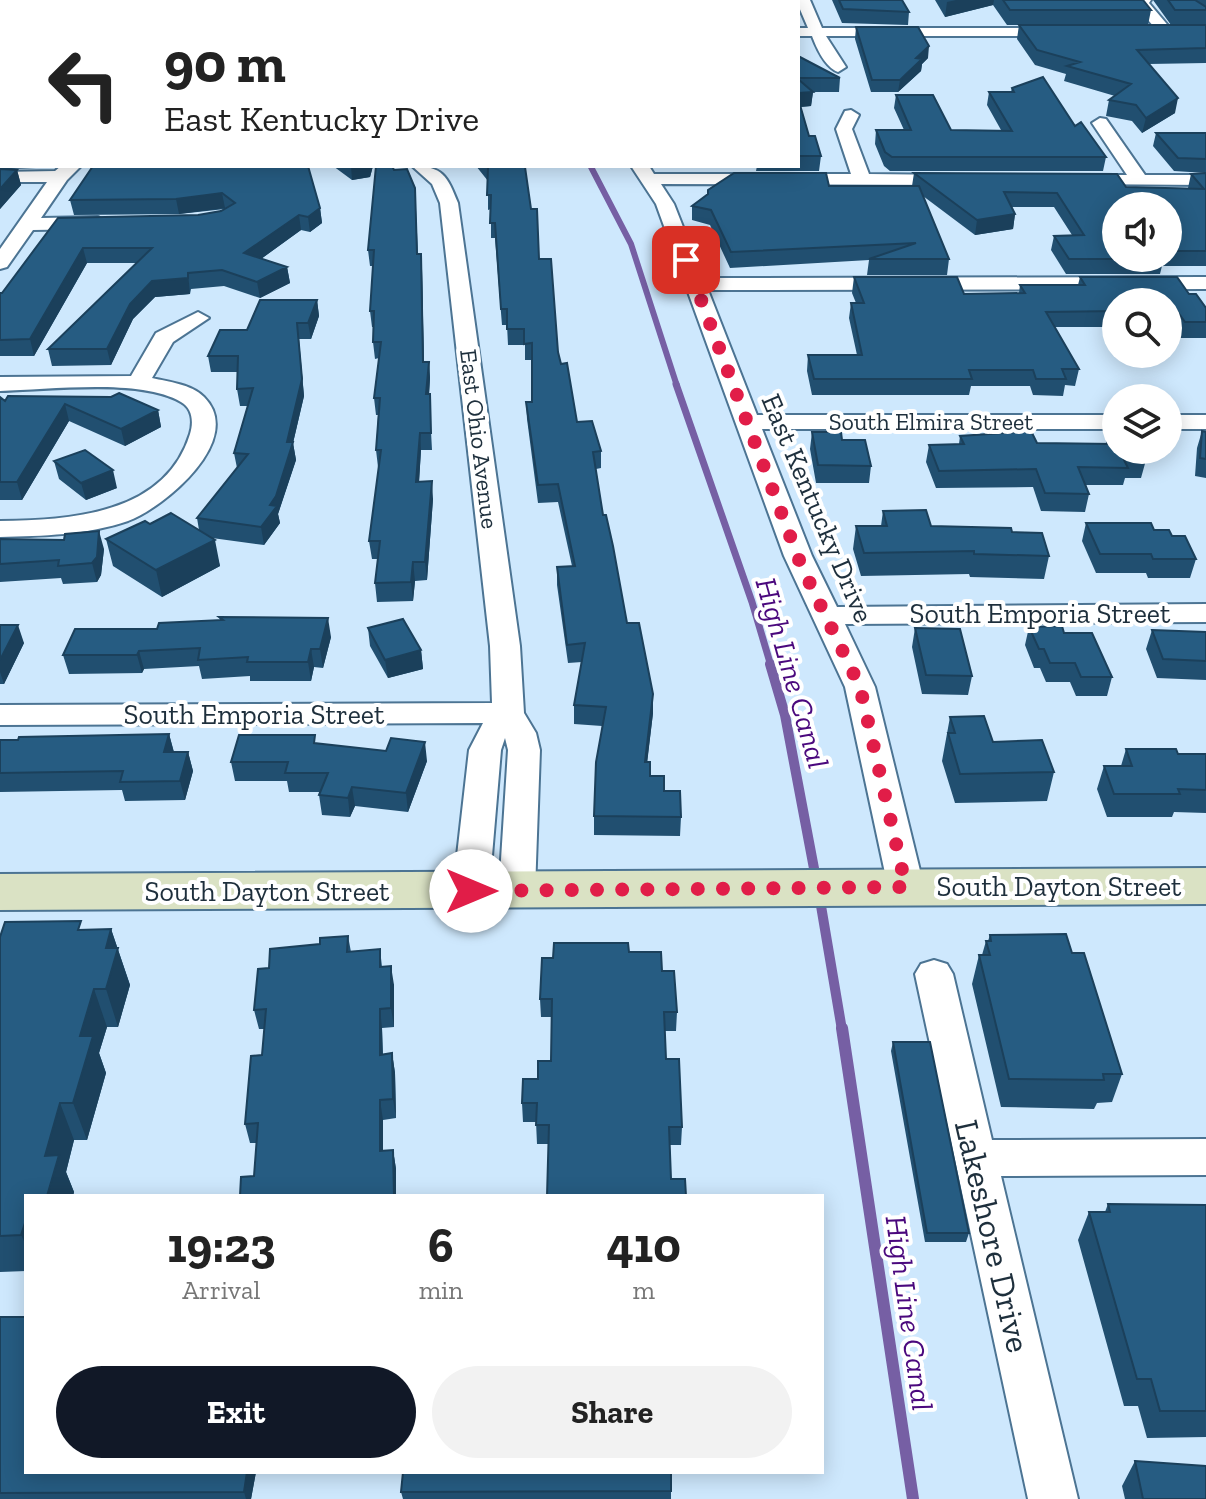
<!DOCTYPE html>
<html lang="en">
<head>
<meta charset="utf-8">
<style>
	:root { --surface:#fff; --page:#f2f2f2; --text:#222; --muted:#767676; --accent:#111827 }
	body { margin:0; font-family:"Zilla Slab",serif; background:var(--page); color:var(--text); height:100vh; display:flex; flex-direction:column; font-size:30px; white-space:nowrap }
	* { box-sizing:border-box; margin:0 }
	p { font-size:26px; color:var(--muted) }
	.icon { flex:none; width:44px; height:44px; fill:none; stroke:currentColor; stroke-width:2; stroke-linecap:round; stroke-linejoin:round }
	.map { position:relative; flex:1; overflow:hidden }
	.panel { position:absolute; left:24px; top:1194px; width:800px; height:280px; display:flex; flex-direction:column; background:var(--surface); border-radius:0px; box-shadow:0 4px 20px #0003 }
	.panel>* { flex:none }
	.banner { position:absolute; left:0px; top:0px; width:800px; height:168px; box-shadow:0 4px 20px #0003; background:#fff; color:var(--text); overflow:hidden }
	.buttons { position:absolute; left:1102px; top:192px; display:grid; gap:16px }
	.buttons a { display:grid; place-items:center; width:80px; height:80px; border-radius:50%; background:var(--surface); box-shadow:0 4px 20px #0003; font-size:40px }
	.pin { position:absolute; display:grid; place-items:center; width:68px; height:68px; color:#fff; margin:-34px; border-radius:16px; box-shadow:0 4px 12px #0006 }
	.me { position:absolute; width:88px; margin:-44px; rotate:90deg; stroke-linejoin:round; filter:drop-shadow(0 0 6px #0008) }
	.turn { display:flex; align-items:center; gap:28px; height:168px; padding:0 32px; font-size:36px }
	.turn .icon { width:104px; height:104px; stroke-width:2.5 }
	.turn b { display:block; font-size:56px; line-height:68px }
	.eta { display:flex; justify-content:space-evenly; align-items:center; height:136px; text-align:center }
	.eta b { font-size:48px; font-weight:800; line-height:56px }
	.cta { display:flex; gap:16px; margin-top:auto; padding:16px 32px }
	.cta a { flex:1; height:92px; border-radius:48px; background:var(--accent); color:#fff; font-size:32px; font-weight:800; line-height:92px; text-align:center }
	.cta a+a { background:var(--page); color:var(--text) }
	.map>svg:first-child { display:block }
</style>
</head>
<body>
<div class="map">
<svg width="1206" height="1499" viewBox="0 0 1206 1499">
	<rect width="100%" height="100%" fill="#cee8fd"/>
	<g fill="none" stroke-linecap="round" stroke-linejoin="round">
		<path stroke="#765fa4" stroke-width="6" d="M591 167 631 244 677 386"/>
		<path stroke="#765fa4" stroke-width="7" d="M676 384 752 602 771 666"/>
		<path stroke="#765fa4" stroke-width="10" d="M770 664 785 715 816 879
			M819 894 842 1030"/>
		<path stroke="#765fa4" stroke-width="12" d="M842 1028 913 1499"/>
		<g stroke="#4c7493" stroke-width="4">
			<path id="street" d="M59 0H73L74 2H60Z
				M521 0H535V2H521Z
				M796 0H810L822 28H1063L1070 32 1063 36H826L846 67 838 72C825 67 817 49 812 36H798V28H808Z
				M1136 0H1151L1149 3 1171 29V35H1161L1136 6Z
				M851 110 859 115 852 129 869 174 956 175 965 180 956 185 661 184 674 204 703 278 1206 277V289L708 290 757 415H1116V429H762L812 556 837 607 1206 604V622L845 624 875 687 924 887 918 896 906 900 894 896 888 887 845 687 784 556 656 204 631 166H649L654 174H851L836 129 845 111Z
				M1100 118 1106 119 1145 175H1206V185L1073 184 1070 180 1073 176 1079 175H1127L1092 123Z
				M61 166H81L67 180 41 218 98 217 108 223 98 229 33 230 7 267 0 269V249L47 182H0V172L55 171Z
				M412 166C443 166 447 176 458 203L520 646 524 713 536 733 540 750 535 891 530 900 517 904 504 900 499 891 508 750 505 738 501 750 489 891 484 900 471 904 458 900 453 891 469 750 483 723 0 725V705L492 703 490 646 440 203 432 184Z
				M198 312 209 318 173 342 152 378C169 382 191 384 204 397 246 439 165 507 128 521 87 535 43 536 0 537V521C70 520 165 515 190 434 194 421 192 408 181 402 140 378 48 390 0 391V377L131 376 156 333Z
				M1168 415H1206V429H1168Z
				M934 960 947 964 953 974 992 1140 1206 1139V1175L1001 1176 1078 1499H1028L915 974 921 964Z"/>
		</g>
		<g stroke="#4c7493" stroke-width="4">
			<path id="secondary" d="M1206 868V904L0 910V874Z"/>
		</g>
		<use href="#street" fill="#fff" fill-rule="evenodd"/>
		<use href="#secondary" fill="#dae2c4" fill-rule="evenodd"/>
	</g>
	<path fill="#214f70" fill-rule="evenodd" d="M832 0H902L909 12 908 25 842 23Z
		M935 0H1143L1151 10 1148 25H1171L1153 0H1206V63L1149 64 1175 113 1142 133 1132 121 1106 116 1109 100 1115 96 1064 81 1066 74 1035 65 1017 39 1019 25H1007L993 5 945 17Z
		M856 27 928 58 922 64 921 71 898 92H871L855 39Z
		M0 46 2 47V166H38L36 168 11 169 17 170 21 185 0 209Z
		M798 56 840 78 839 92H813L811 106 801 107 809 136 821 156 819 171H756L757 166H798Z
		M1012 88 1075 126 1106 157 1103 171H890L884 166 875 144 876 130H904L894 108 896 95 951 130H1001L987 105 989 92H1011Z
		M1156 133H1206V173L1174 171 1153 146Z
		M93 166 320 208 322 223 310 232 301 230 261 259 287 267 290 283 260 298 224 286 191 289 190 294 155 297 133 319 111 365 52 366 48 349 136 263H87L34 356H0V293H2L58 218 198 215 221 211 225 209 179 214 74 215 70 200Z
		M333 166H373L370 177 352 180Z
		M476 166H523L539 259 558 352 577 422 601 451V468L596 469 603 515 627 623 653 694V713L647 762 650 776 664 791 681 817 680 836 594 835V816L602 726 574 724V705L582 662 568 663 557 585V567L572 566 558 502 538 503 527 419 526 402H532V360H525V345H508L507 325H502L495 238H491V209L488 210V181Z
		M394 170 415 188 418 254H421L422 269 424 362H429L430 378 429 394 432 450H421L419 481 433 499 427 580 415 581 413 601 377 602 375 583 378 559H372L369 541 379 467H378L376 450 378 415H376L374 398 379 358 375 359 373 342 374 327H372L370 311 373 266H370L368 250Z
		M914 173 1126 187 1188 188 1191 174 1206 173V266H1162L1160 274H1066L1051 250 1054 236 1072 235 1054 207H1011L1015 214 1013 229 975 235 923 196 949 259 947 275H867L869 260 730 268 710 225 692 220V206L829 186H912ZM1168 206V258H1116Z
		M854 277 964 294 1019 293 1020 285H1078L1080 277 1189 294 1206 308V338H1181L1173 326H1168V302H1116V327H1055L1079 369 1075 386 1065 385 1063 396 1033 395 1030 386H971L969 395H812L807 371 808 355H857L849 318 851 303H856L852 293Z
		M317 300 319 316 311 339H299L304 396 293 443 296 460 278 514 280 523 264 545 212 538 220 566 162 597 113 566 106 539 150 524 199 530 197 518 237 468 234 453 248 406H240L237 389 238 372H211L208 356 247 330Z
		M0 397 5 401 158 410 161 427 125 446 69 421 22 500H0Z
		M1202 431 1206 432V478L1195 476 1197 448Z
		M812 432 842 440 871 466 869 483H816L810 449Z
		M1109 433 1146 460 1141 478H1125L1123 485H1086L1089 494 1085 512 1041 511 1033 487 936 488 926 462 929 445 959 444 960 436 1037 443H1106Z
		M54 461 117 488 86 500 59 479Z
		M883 511 931 526 1012 532 1049 556 1044 579 970 577 969 574 861 576 853 549 856 526H881Z
		M1086 523 1154 530 1172 536 1196 559 1190 578H1148L1146 573H1096L1082 541Z
		M0 539 64 540 104 549 101 575 97 582 63 584 61 578 0 582Z
		M219 617 331 637 323 668 314 667 311 681H250V676L202 679 199 666 144 669 142 673 69 674 63 655 157 629 220 620Z
		M0 625 24 643 4 684H0Z
		M1029 627 1064 633 1112 677 1107 696H1076L1070 682H1046L1040 668H1034L1025 645Z
		M368 628 421 650 423 669 388 678 370 646Z
		M915 628 972 676 968 695 922 694 912 647Z
		M1152 630 1206 632V680L1157 678 1146 649Z
		M950 717 993 742 1054 772 1047 801 955 803 942 761Z
		M169 734 174 752H188L193 771 185 800 125 801 122 790 0 792V740Z
		M317 744 427 761 408 812 355 806 350 817 322 815 319 795 320 792H289L287 781H235L231 762Z
		M1126 749 1178 754H1206V813L1174 812 1172 817H1107L1097 789 1104 766H1121Z
		M111 929 130 985 118 1027H107L99 1053 106 1073 87 1140H74L66 1172 74 1192 73 1196H26V1271L0 1272V937L84 930Z
		M990 935 1072 953 1122 1074 1112 1102 1097 1103 1094 1109 1001 1107 972 984 979 955H982L986 941H988Z
		M348 936 351 952 380 949 382 967 394 985V1027L382 1028 383 1054 392 1053 395 1073 396 1118 383 1120V1151L393 1150 396 1169V1196H240L254 1176 257 1143H250L245 1124 262 1055 264 1029H259L254 1010 269 968 320 944Z
		M629 952 662 971 677 1012 676 1031H665L666 1059 682 1127 681 1145H670L671 1179 548 1144H537L536 1122H523L522 1103 551 1061 552 1017H541L540 999Z
		M893 1042 969 1233 966 1242H925L891 1051Z
		M1108 1204 1206 1205V1437L1147 1438 1138 1406H1124L1078 1240 1089 1212H1105Z
		M0 1317 26 1472H256L251 1499H0Z
		M1135 1461 1206 1499H1125L1122 1486Z
		M671 1491V1499H403L401 1492Z"/>
	<path fill="#1b405b" d="M770 0H795V2H770Z
		M956 0H994L993 5 945 17 947 2Z
		M929 46 928 58 922 64 921 71 898 92 900 80 916 58Z
		M813 92 811 106 798 107V93Z
		M1178 98 1175 113 1142 133 1146 118Z
		M351 166H373L370 177 352 180Z
		M17 170 21 185 0 209V189Z
		M222 193 225 208 179 214 176 199Z
		M320 208 322 223 310 232 308 217Z
		M1015 214 1013 229 975 235 977 220Z
		M299 215 301 230 247 269 244 253Z
		M83 248 87 263 34 356 30 339Z
		M421 254 422 269 424 378 423 362Z
		M287 267 290 283 260 298 257 282Z
		M188 273 190 294 155 297 133 319 111 365 107 349 130 304 152 281Z
		M317 300 319 316 311 339 308 323Z
		M297 323 304 396 293 443 296 460 278 514 280 523 264 545 261 527 270 505 287 442Z
		M429 362 430 378 428 411 426 394Z
		M65 404 69 421 22 500 17 482Z
		M158 410 161 427 125 446 121 429Z
		M420 433 421 450 418 499 416 482Z
		M113 470 117 488 86 500 81 483Z
		M432 481 433 499 427 580 425 562Z
		M99 531 104 549 101 575 97 582 92 563Z
		M215 540 220 566 162 597 156 570Z
		M413 562 415 581 413 601 411 582Z
		M328 618 331 637 323 668 320 649Z
		M18 625 24 643 4 684 0 672V660Z
		M311 649 314 667 311 681 308 662Z
		M421 650 423 669 388 678 385 660Z
		M139 651 144 669 142 673 137 655Z
		M653 694V713L645 781V762Z
		M169 734 174 753 164 752Z
		M425 742 427 761 408 812 406 793Z
		M188 752 193 771 185 800 180 781Z
		M352 787 355 806 350 817 348 798Z
		M111 929 130 985 118 1027 106 989V948Z
		M391 966 394 985V1027L391 1008Z
		M94 989 107 1027 99 1053 106 1073 87 1140 73 1103 80 1036Z
		M380 1009 382 1028 383 1074 380 1055Z
		M392 1053 395 1073 396 1118 393 1099Z
		M380 1100 383 1120V1170L380 1151Z
		M60 1103 74 1140 66 1172 74 1192 73 1196H47L45 1156Z
		M393 1150 396 1169V1196H394Z
		M26 1220V1245L21 1235Z
		M247 1472H256L251 1499H246L244 1492Z"/>
	<path fill="#265c82" stroke="#1b405b" stroke-width="2" d="M98 0H486L485 2H99Z
		M554 0H599V2H554Z
		M648 0H772L773 2H648Z
		M839 0H902L909 12 843 9Z
		M1003 0H1143L1151 10H1010Z
		M1168 0H1195L1206 7V10H1175Z
		M1019 25H1206V48L1137 50 1178 98 1146 118 1136 105 1109 100 1131 84 1067 66 1080 62 1037 50Z
		M856 27H918L929 46 916 58 922 59 900 80H872Z
		M0 46 2 47V154H0V96L1 95 0 83Z
		M798 56 840 78H798Z
		M1043 77 1075 126 1081 122 1106 157H892L885 152 876 130H911L896 95H933L951 130 1012 131 989 92H1014L1012 88Z
		M798 79 813 92 798 93Z
		M798 98 809 136H815L821 156H798Z
		M1156 133H1206V159L1178 158Z
		M93 166H308L320 208 308 217 299 215 244 253 287 267 257 282 222 270 188 273V278L152 281 130 304 107 349H48L152 248H83L30 339 0 340V293H2L58 218 198 215 221 211 235 203 222 193 176 199 70 200Z
		M376 166H392L394 170 407 169 415 188 417 254H421L423 362H429L426 394H430L431 433H420L416 482 432 481 425 562H413L411 582 375 583 380 541H369L381 450H376L380 398H374L381 342H373L374 311H370L374 250H368Z
		M487 166 525 167 531 209H537L539 259H551L558 352 561 364 567 363 577 422 592 421 601 451 593 452 603 515H606L613 546 627 623H639L653 694 645 762H650V776H664V791H680L681 817 594 816 596 762 606 707 574 705 585 643 567 645 557 567 575 566 558 484 538 485 526 402H532V343L524 344V329H507V309H501L495 223H490L491 195H487L488 168Z
		M0 169 17 170 0 189Z
		M734 173H826L829 186H919L949 259H869L916 243 731 252 711 210 692 206 708 194V190Z
		M914 173 1117 174 1126 187 1204 189 1191 174 1206 173V251H1168V206H1116V258H1163L1164 259H1069L1054 236 1084 235 1057 193 1004 192 1015 214 977 220Z
		M854 277H957L964 294 1025 293 1020 285H1085L1080 277H1177L1189 294H1196L1206 308V322H1185L1177 311H1168V302H1116V311L1046 312 1079 369H1062L1066 379H1036L1033 370H969L972 379H814L808 355H862L851 303H864Z
		M260 300H317L308 323H297L302 379 287 442H293L276 496 270 505 277 506 261 527 197 518 248 454 234 453 253 388 237 389 238 356H208L220 330H247Z
		M119 393 158 410 121 429 65 404 17 482H0V397L5 401 8 396 111 397Z
		M1031 431 1037 443 1114 444 1109 433H1116V450H1141L1146 460H1124L1128 468 1078 467 1089 494 1045 493 1036 469 939 471 929 445 964 444 960 436Z
		M1202 431 1206 432V459L1200 458Z
		M812 432H841L842 440H865L871 466 818 465Z
		M85 450 113 470 81 483 54 461Z
		M926 510 931 526 1011 528 1012 532 1042 533 1049 556 974 554V551L864 553 856 526H887L883 511Z
		M171 513 215 540 156 570 106 539 145 521 150 524Z
		M1086 523H1151L1154 530H1169L1172 536H1185L1196 559H1153L1151 554H1100Z
		M99 531 97 557 92 563 58 566 59 560 0 564V539L64 540 65 534Z
		M219 617 328 618 320 649H311L308 662H247L248 657 198 660 200 648 139 651 137 655H63L75 629H157L159 623 223 620Z
		M403 619 421 650 385 660 368 628Z
		M0 625H18L0 660Z
		M1062 626 1064 633H1092L1112 677H1081L1075 663H1050L1044 649H1039L1029 627Z
		M915 628 960 629 972 676 926 675Z
		M1152 630 1206 632V661L1163 659Z
		M984 716 993 742 1042 740 1054 772 960 774 948 733H955L950 717Z
		M169 734 164 752H188L180 781 120 782 123 771 0 773V740H18L19 737Z
		M239 735H315L314 743 386 751 391 738 425 742 406 793 352 787 348 798 319 795 328 773H285L288 762H231Z
		M1126 749H1176L1178 754H1206V790L1178 789 1180 794H1114L1104 766H1132Z
		M81 921 78 930 111 929 106 948H118L106 989H94L80 1036H93L73 1103H60L45 1156 59 1155 47 1196H26V1220L21 1235 0 1236V937L5 922Z
		M1066 934 1072 953H1084L1122 1074H1103L1104 1080 1009 1079 979 955H990L986 941H991L990 935Z
		M348 936 347 952 380 949V967L391 966V1008L380 1009V1055L392 1053 393 1099 380 1100V1151L393 1150 394 1196H240L241 1177 254 1176 258 1123 245 1124 251 1056 262 1055 266 1009 254 1010 258 969 269 968 270 949 320 944V938Z
		M554 943H628L629 952H661L662 971H674L677 1012H664L666 1059H679L682 1127H669L671 1179H685L686 1196H547L549 1125H536L537 1103H522L523 1079H538V1061H551L552 999H540L542 958H553Z
		M893 1042H930L969 1233H927Z
		M1108 1204 1206 1205V1411H1160L1151 1379H1137L1089 1212H1110Z
		M0 1317H26V1472H247L244 1492 0 1493Z
		M1135 1461 1206 1466V1499H1143Z
		M403 1472H671V1491L401 1492Z"/>
	<g fill="none" stroke-linecap="round" stroke-linejoin="round">
		<path stroke="#e11d48" stroke-width="14" stroke-dasharray="0 25.2" d="M471 891 906 887 860 687 801 565 686 260"/>
	</g>
	<g text-anchor="middle" stroke-width="8" stroke-linejoin="round" paint-order="stroke">
		<g font-size="24" fill="#1e2f3c" stroke="#fff">
			<text x="931" y="430">South Elmira Street</text>
			<text transform="translate(479 439) rotate(83)" y="8">East Ohio Avenue</text>
		</g>
		<g font-size="28" fill="#1e2f3c" stroke="#fff">
			<text transform="translate(818 508) rotate(67)" y="10">East Kentucky Drive</text>
			<text x="1040" y="623">South Emporia Street</text>
			<text x="254" y="724">South Emporia Street</text>
			<text x="1059" y="896">South Dayton Street</text>
			<text x="267" y="901">South Dayton Street</text>
		</g>
		<g font-size="30" font-style="italic" fill="#4a087d" stroke="#fff">
			<text transform="translate(792 673) rotate(74)" y="10">High Line Canal</text>
			<text transform="translate(909 1313) rotate(82)" y="10">High Line Canal</text>
		</g>
		<g font-size="34" fill="#1e2f3c" stroke="#fff">
			<text transform="translate(993 1236) rotate(77)" y="12">Lakeshore Drive</text>
		</g>
	</g>
</svg>
<div class="buttons">
<a><svg class="icon" aria-label="sound" viewBox="0 0 24 24"><path d="M4 9h4l5-4v14l-5-4H4zM17 9q2 3 0 6"/></svg></a>
<a><svg class="icon" aria-label="search" viewBox="0 0 24 24"><circle cx="10" cy="10" r="6"/><path d="M15 15l6 6"/></svg></a>
<a><svg class="icon" aria-label="layers" viewBox="0 0 24 24"><path d="M12 4l9 5-9 5-9-5zM3 14l9 5 9-5"/></svg></a>
</div>
<div class="pin" style="left:686px;top:260px;background:#d93025"><svg class="icon" aria-label="arrive" viewBox="0 0 24 24"><path d="M6 21V4h12l-3 4 3 4H6"/></svg></div>
<svg class="me" style="left:471px;top:891px" viewBox="-20 -20 40 40"><circle r="19" fill="#fff"/><path d="M0-13L10 11 0 6-10 11z" fill="#e11d48"/></svg>
<div class="banner">
<div class="turn"><svg class="icon" aria-label="left" viewBox="0 0 24 24"><path d="M17 20v-9H6M10 6l-5 5 5 5"/></svg><div><b>90 m</b>East Kentucky Drive</div></div>
</div>
<section class="panel">
<div class="eta">
<div><b>19:23</b><p>Arrival</p></div>
<div><b>6</b><p>min</p></div>
<div><b>410</b><p>m</p></div>
</div>
<div class="cta"><a>Exit</a><a>Share</a></div>
</section>
</div>
</body>
</html>
